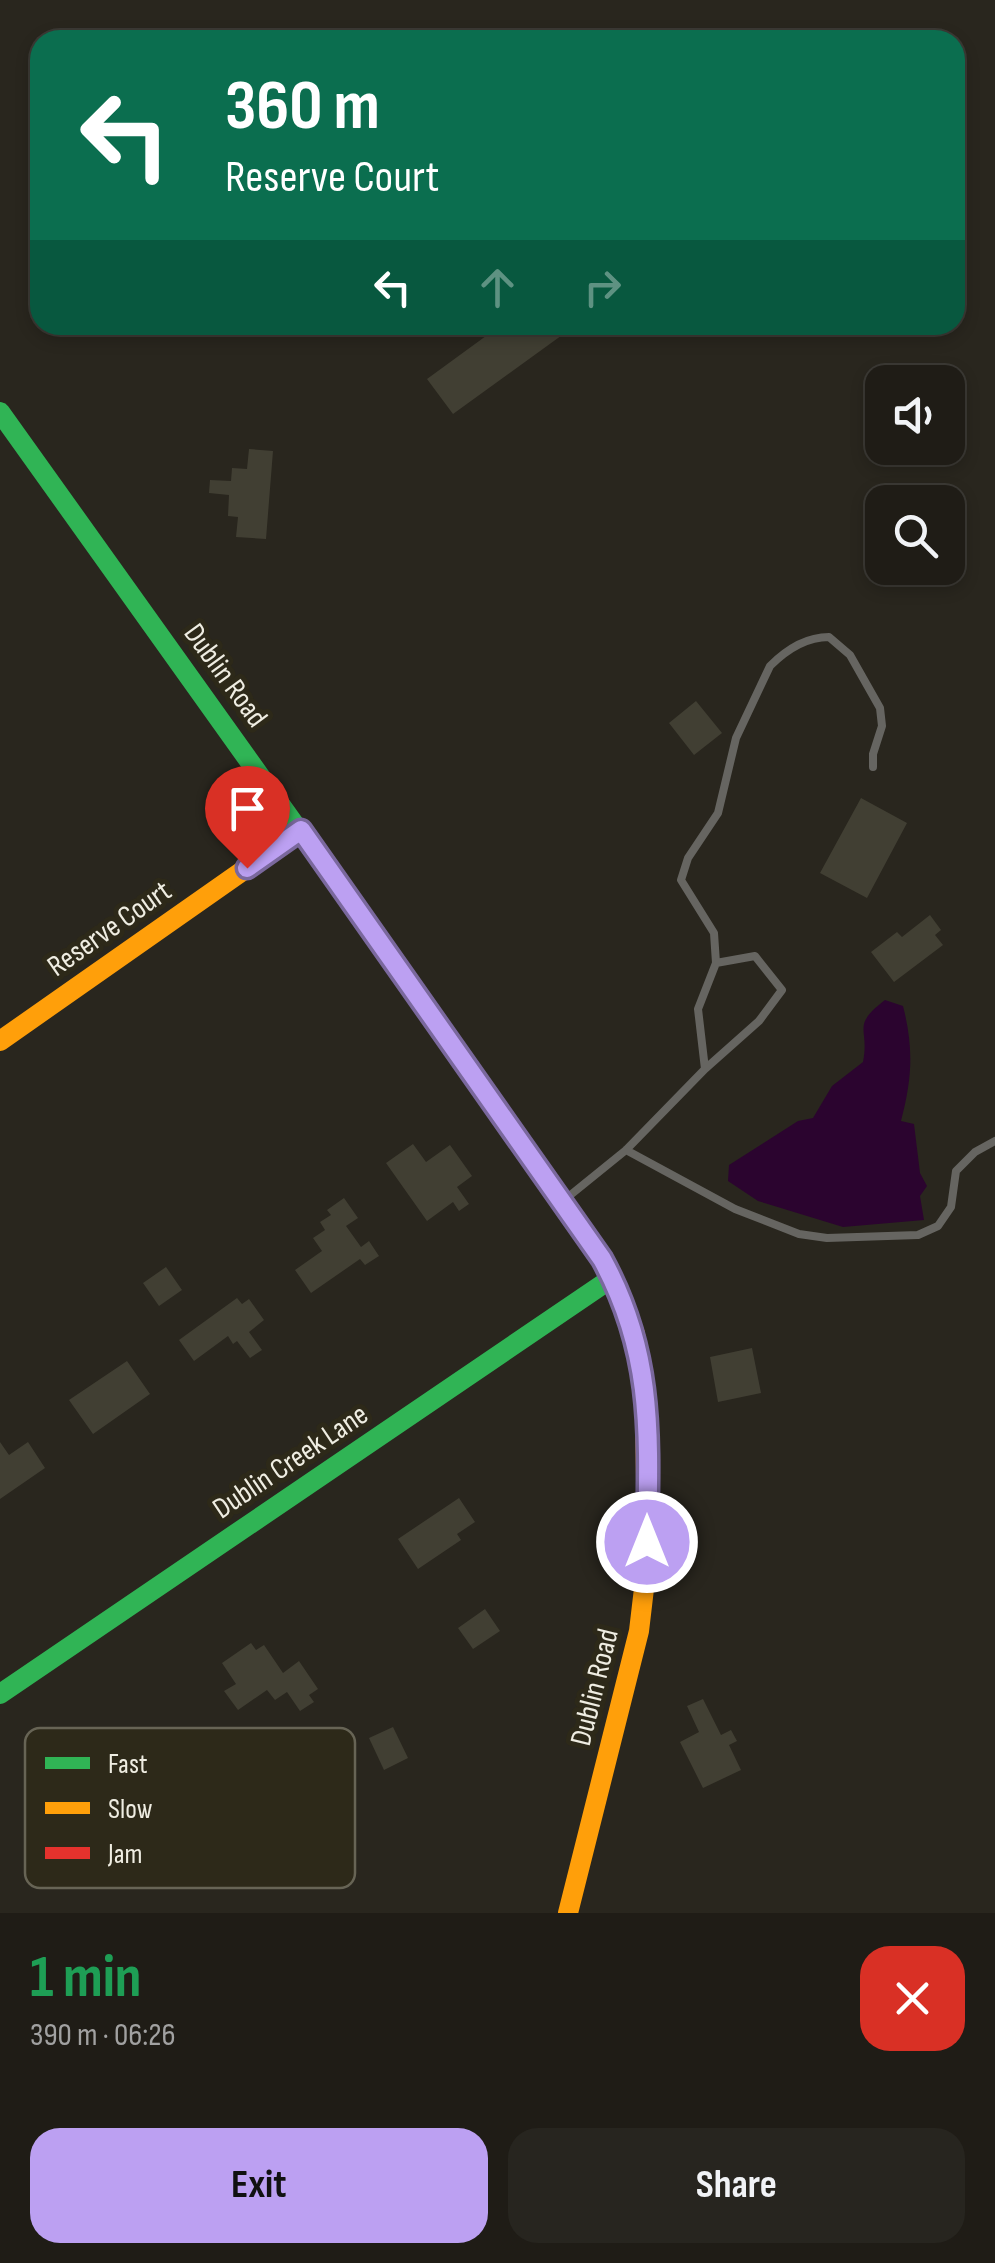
<!DOCTYPE html>
<html lang="en">
<head>
<meta charset="utf-8">
<style>
	:root { --surface:#1f1c16; --page:#27251f; --text:#f1f3f6; --muted:#a1a1a1; --line:#3c3a35; --accent:#bca0f2 }
	body { margin:0; font-family:"Sofia Sans Condensed",sans-serif; background:var(--page); color:var(--text); height:100vh; display:flex; flex-direction:column; font-size:38px; white-space:nowrap }
	* { box-sizing:border-box; margin:0 }
	p { font-size:32px; color:var(--muted) }
	.icon { flex:none; width:55px; height:55px; fill:none; stroke:currentColor; stroke-width:2; stroke-linecap:round; stroke-linejoin:round }
	.map { position:relative; height:1913px; overflow:hidden }
	.details { display:flex; flex-direction:column; background:var(--surface); flex:1 }
	.details>* { flex:none }
	.guide { position:absolute; left:30px; top:30px; width:935px; height:305px; border-radius:30px; box-shadow:0 5px 15px #0003,0 0 0 2px var(--line); background:#0b6e4f; color:#fff; overflow:hidden }
	.tools { position:absolute; left:865px; top:365px; display:grid; gap:20px }
	.tools a { display:grid; place-items:center; width:100px; height:100px; border-radius:20px; background:var(--surface); box-shadow:0 5px 15px #0003,0 0 0 2px var(--line); font-size:50px }
	.pin { position:absolute; display:grid; place-items:center; width:85px; height:85px; color:#fff; margin:-102px -42px; border-radius:50% 50% 50% 0; rotate:-45deg; box-shadow:0 0 10px #0007 }
	.pin .icon { rotate:45deg }
	.me { position:absolute; width:110px; margin:-55px; rotate:0deg; stroke-linejoin:round; filter:drop-shadow(0 0 8px #0008) }
	.turn { display:flex; align-items:center; gap:35px; height:210px; padding:0 30px; font-size:45px }
	.turn .icon { width:130px; height:130px; stroke-width:2.5 }
	.turn b { display:block; font-size:70px; line-height:85px }
	.lanes { display:flex; align-items:center; height:95px; padding:0 30px; background:#0003; justify-content:center; gap:50px; direction:ltr }
	.lanes .off { opacity:.35 }
	.round { display:grid; place-items:center; flex:none; width:105px; height:105px; border-radius:30px; background:var(--page) }
	.headline { display:flex; align-items:center; justify-content:space-between; height:170px; padding:0 30px }
	h1 { font-size:60px; font-weight:700; line-height:75px; color:#1e9e55 }
	.cta { display:flex; gap:20px; margin-top:auto; padding:20px 30px }
	.cta a { flex:1; height:115px; border-radius:30px; background:var(--accent); color:#111; font-size:40px; font-weight:700; line-height:115px; text-align:center }
	.cta a+a { background:var(--page); color:var(--text) }
	.map>svg:first-child { display:block }
</style>
</head>
<body>
<div class="map">
<svg width="995" height="1913" viewBox="0 0 995 1913">
	<rect width="100%" height="100%" fill="#29261e"/>
	<path fill="#2b042f" d="M885 1000 903 1006C914 1049 912 1079 901 1121L914 1124 920 1173 927 1186 920 1196 924 1220 843 1227 758 1201 728 1181 729 1165 798 1121 813 1118 832 1086 863 1062C870 1027 850 1027 885 1000Z"/>
	<path fill="#413f33" d="M501 325H576L453 414 427 379Z
		M249 449 273 451 266 539 236 537 238 517 228 516 229 495 209 493 210 480 231 481 232 468 247 469Z
		M696 701 722 733 694 755 669 723Z
		M861 798 907 823 867 898 820 873Z
		M930 915 941 930 935 935 943 945 894 982 871 952 897 932 902 937Z
		M413 1144 426 1162 450 1145 472 1176 457 1187 469 1204 459 1211 453 1202 427 1221 386 1163Z
		M344 1198 358 1218 346 1226 361 1247 369 1241 379 1256 365 1265 360 1259 311 1293 295 1270 322 1251 313 1238 325 1230 320 1222 331 1215 327 1210Z
		M166 1267 182 1290 159 1306 143 1283Z
		M237 1298 242 1304 249 1299 264 1320 249 1332 262 1350 250 1358 237 1341 233 1344 228 1336 194 1361 179 1340Z
		M752 1348 761 1393 718 1402 710 1357Z
		M127 1361 150 1394 93 1434 69 1400Z
		M0 1442 9 1455 28 1442 45 1468 0 1499Z
		M459 1498 475 1522 457 1534 461 1540 418 1569 398 1539Z
		M485 1609 500 1631 473 1649 458 1628Z
		M251 1643 256 1650 264 1645 283 1673 299 1661 318 1689 309 1695 314 1702 300 1711 287 1692 275 1700 267 1690 238 1710 224 1691 236 1684 222 1663Z
		M703 1699 721 1735 731 1730 737 1741 729 1745 741 1770 703 1788 680 1742 699 1732 687 1706Z
		M393 1727 408 1758 384 1770 369 1738Z"/>
	<g fill="none" stroke-linecap="round" stroke-linejoin="round">
		<path stroke="#666561" stroke-width="8" d="M705 1069 759 1021 782 990 755 956 716 963
			M626 1150 735 1209 799 1234 827 1238 918 1235 938 1226 951 1207 956 1171 975 1152 995 1141
			M563 1201 626 1150 705 1069 698 1009 716 963 714 933 681 880 688 858 718 813 736 738 770 666C786 650 806 637 829 637L850 655 880 708 882 726 873 754V767"/>
		<path stroke="#30b455" stroke-width="20" d="M0 412 407 982
			M0 1694 612 1278"/>
		<path stroke="#ff9f0a" stroke-width="20" d="M0 1041 301 830
			M568 1913 639 1631 647 1563 645 1396 635 1334 612 1278 584 1232"/>
		<path stroke="#e5322d" stroke-width="20" d="M407 982 584 1232"/>
	</g>
	<g fill="none" stroke-linecap="round" stroke-linejoin="round">
		<g stroke="#7a689d" stroke-width="25">
			<path id="route" d="M247 868 301 830 602 1259C654 1354 649 1436 647 1542"/>
		</g>
		<use href="#route" stroke="#bca0f2" stroke-width="18"/>
	</g>
	<g text-anchor="middle" stroke-width="10" stroke-linejoin="round" paint-order="stroke">
		<g font-size="30" fill="#efede2" stroke="#2d2919">
			<text transform="translate(226 675) rotate(54)" y="10">Dublin Road</text>
			<text transform="translate(109 928) rotate(-35)" y="10">Reserve Court</text>
			<text transform="translate(290 1461) rotate(-34)" y="10">Dublin Creek Lane</text>
			<text transform="translate(594 1687) rotate(-76)" y="10">Dublin Road</text>
		</g>
	</g>
	<rect x="25" y="1728" width="330" height="160" rx="15" fill="#2d2919" stroke="#676455" stroke-width="2.5"/>
	<rect x="45" y="1757" width="45" height="12" fill="#30b455"/>
	<rect x="45" y="1802" width="45" height="12" fill="#ff9f0a"/>
	<rect x="45" y="1847" width="45" height="12" fill="#e5322d"/>
	<g font-size="28" fill="#efede2">
		<text x="108" y="1773">Fast</text>
		<text x="108" y="1818">Slow</text>
		<text x="108" y="1863">Jam</text>
	</g>
</svg>
<div class="tools">
<a><svg class="icon" aria-label="sound" viewBox="0 0 24 24"><path d="M4 9h4l5-4v14l-5-4H4zM17 9q2 3 0 6"/></svg></a>
<a><svg class="icon" aria-label="search" viewBox="0 0 24 24"><circle cx="10" cy="10" r="6"/><path d="M15 15l6 6"/></svg></a>
</div>
<div class="pin" style="left:247px;top:868px;background:#d93025"><svg class="icon" aria-label="arrive" viewBox="0 0 24 24"><path d="M6 21V4h12l-3 4 3 4H6"/></svg></div>
<svg class="me" style="left:647px;top:1542px" viewBox="-20 -20 40 40"><circle r="17" fill="#bca0f2" stroke="#fff" stroke-width="3"/><path d="M0-11L8 9 0 5-8 9z" fill="#fff"/></svg>
<div class="guide">
<div class="turn"><svg class="icon" aria-label="left" viewBox="0 0 24 24"><path d="M17 20v-9H6M10 6l-5 5 5 5"/></svg><div><b>360 m</b>Reserve Court</div></div>
<div class="lanes"><svg class="icon" aria-label="left" viewBox="0 0 24 24"><path d="M17 20v-9H6M10 6l-5 5 5 5"/></svg><svg class="icon off" aria-label="ahead" viewBox="0 0 24 24"><path d="M12 20V5M6 11l6-6 6 6"/></svg><svg class="icon off" aria-label="right" viewBox="0 0 24 24"><path d="M7 20v-9h11M14 6l5 5-5 5"/></svg></div>
</div>
</div>
<section class="details">
<div class="headline"><div><h1>1 min</h1><p>390 m · 06:26</p></div><a class="round" style="background:#d93025;color:#fff"><svg class="icon" aria-label="close" viewBox="0 0 24 24"><path d="M6 6l12 12M18 6L6 18"/></svg></a></div>
<div class="cta"><a>Exit</a><a>Share</a></div>
</section>
</body>
</html>
